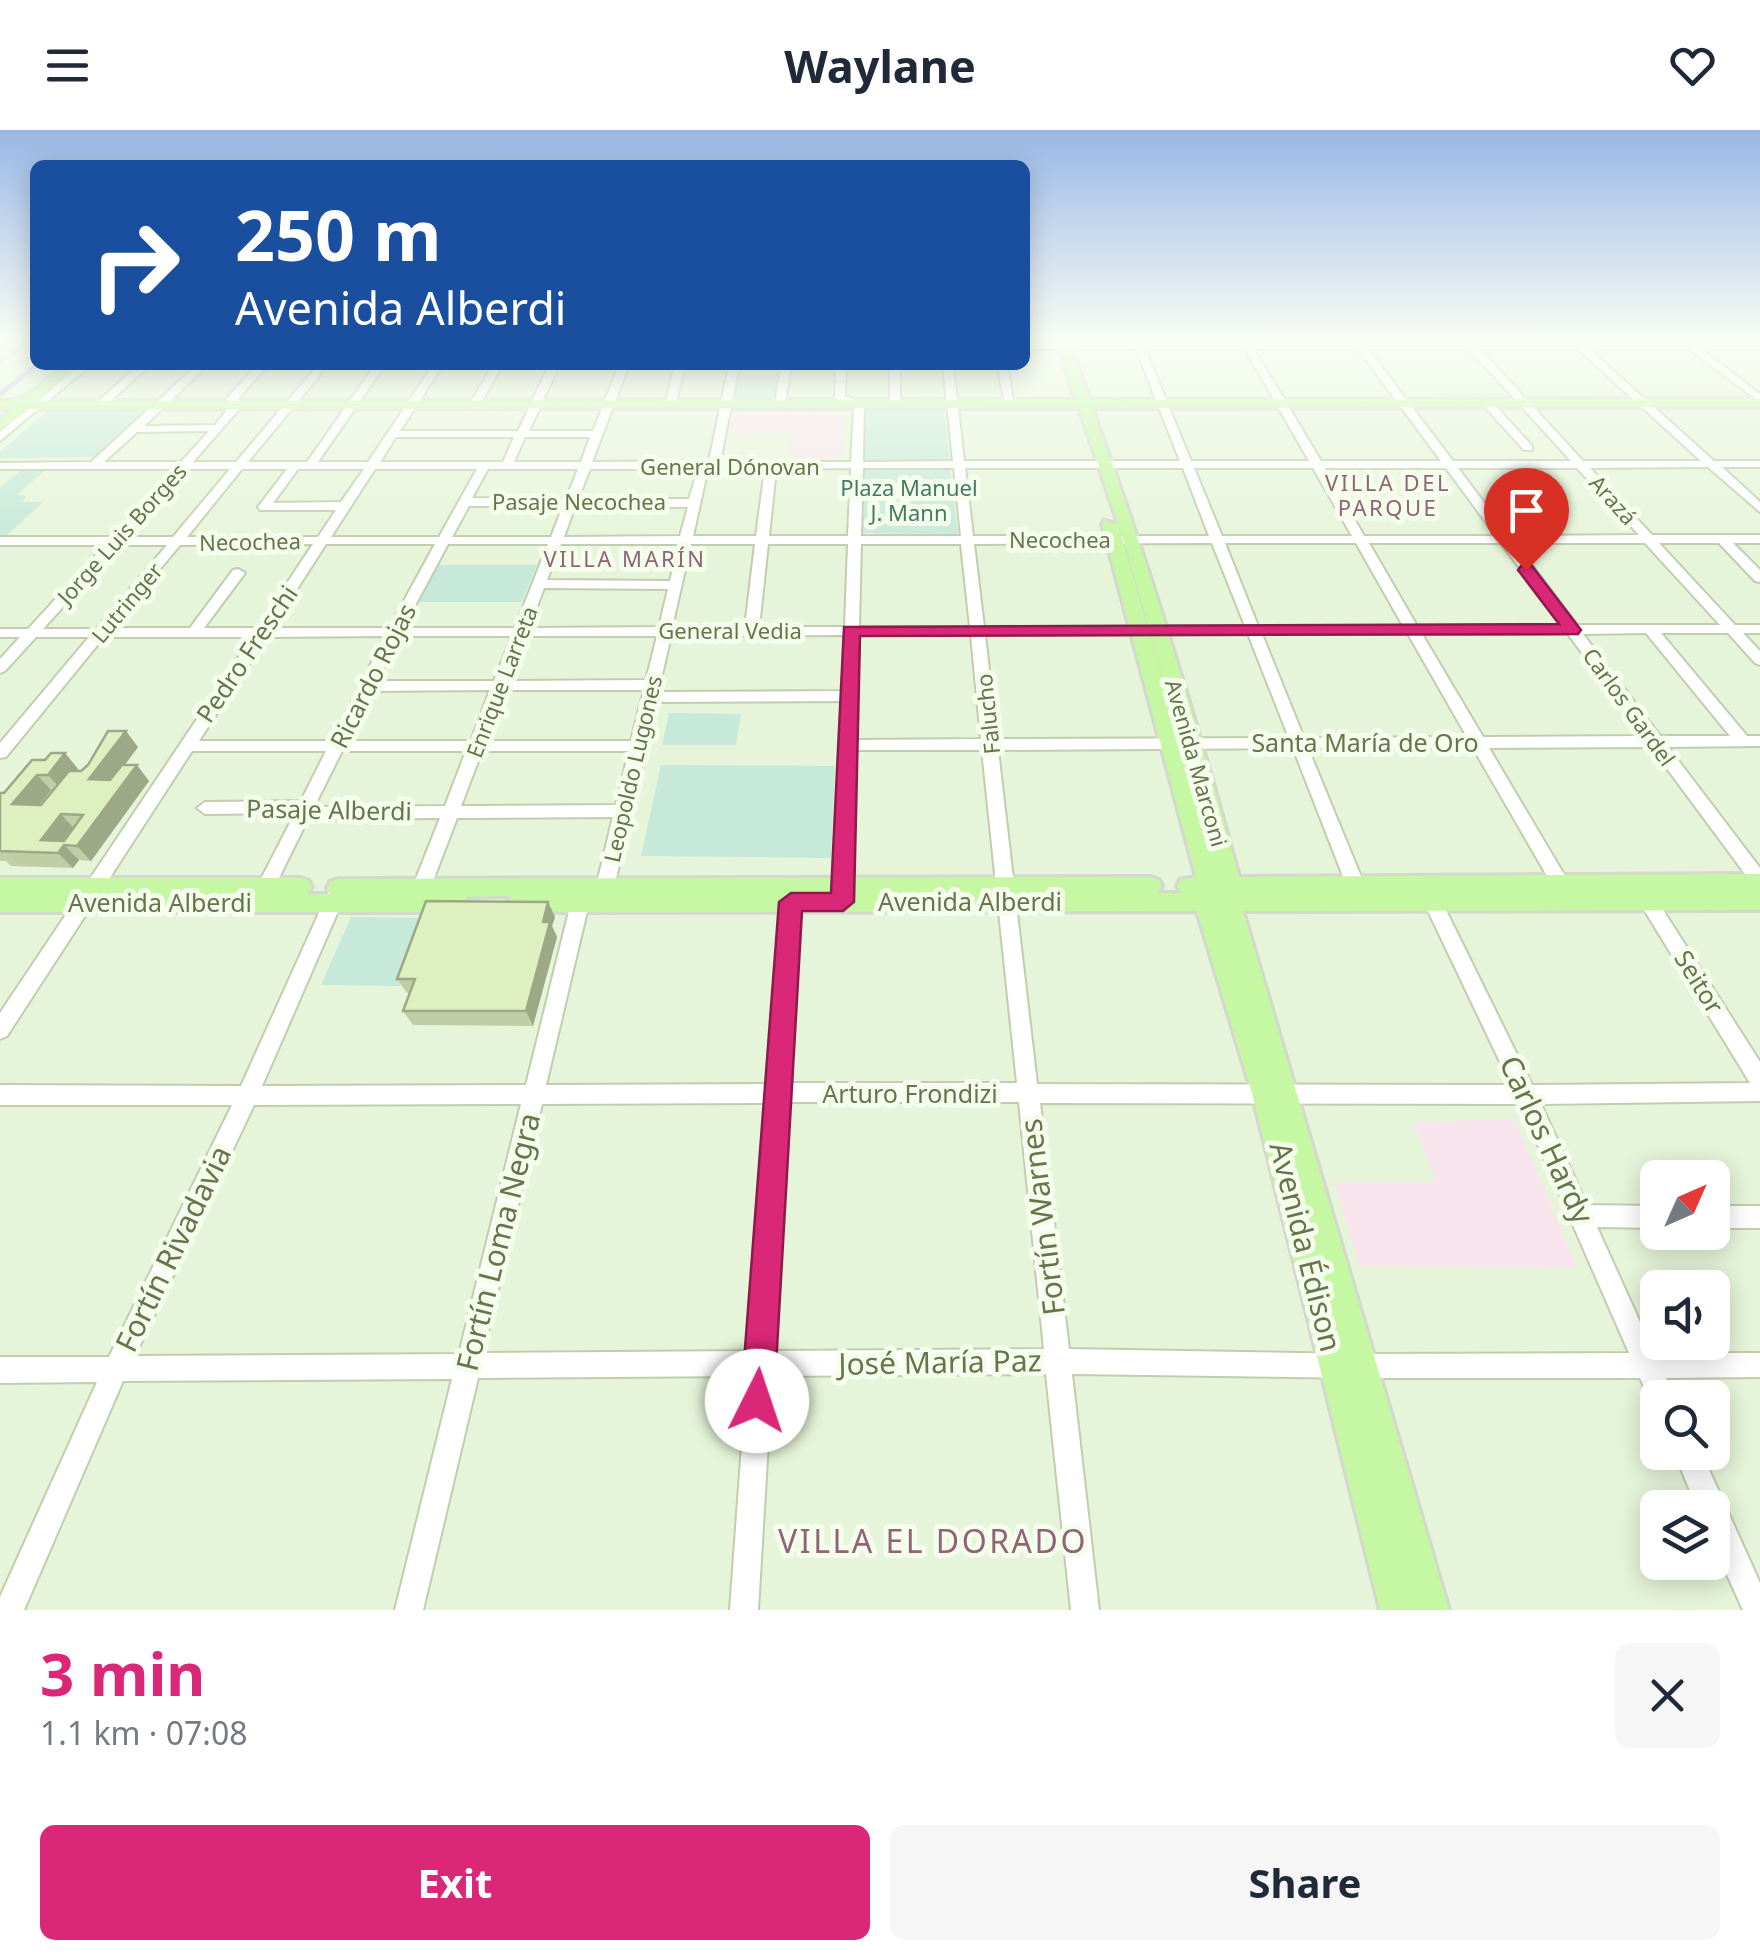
<!DOCTYPE html>
<html lang="en">
<head>
<meta charset="utf-8">
<style>
	:root { --surface:#fff; --page:#f6f6f7; --text:#1f2937; --muted:#747a83; --accent:#db2777 }
	body { margin:0; font-family:"Noto Sans",sans-serif; background:var(--page); color:var(--text); height:100vh; display:flex; flex-direction:column; font-size:38px; white-space:nowrap }
	* { box-sizing:border-box; margin:0 }
	p { font-size:32px; color:var(--muted) }
	.icon { flex:none; width:55px; height:55px; fill:none; stroke:currentColor; stroke-width:2; stroke-linecap:round; stroke-linejoin:round }
	.map { position:relative; height:1480px; overflow:hidden }
	.drawer { display:flex; flex-direction:column; background:var(--surface); flex:1 }
	.drawer>* { flex:none }
	.hud { position:absolute; left:30px; top:30px; width:1000px; height:210px; border-radius:15px; box-shadow:0 5px 25px #0003; background:#1a4fa0; color:#fff; overflow:hidden }
	.needle { width:65px; rotate:45deg }
	.controls { position:absolute; left:1640px; top:1030px; display:grid; gap:20px }
	.controls a { display:grid; place-items:center; width:90px; height:90px; border-radius:15px; background:var(--surface); box-shadow:0 5px 25px #0003; font-size:50px }
	.pin { position:absolute; display:grid; place-items:center; width:85px; height:85px; color:#fff; margin:-102px -42px; border-radius:50% 50% 50% 0; rotate:-45deg; box-shadow:0 0 10px #0007 }
	.pin .icon { rotate:45deg }
	.me { position:absolute; width:110px; margin:-55px; rotate:4deg; stroke-linejoin:round; filter:drop-shadow(0 0 8px #0008) }
	.turn { display:flex; align-items:center; gap:35px; height:210px; padding:0 40px; font-size:45px }
	.turn .icon { width:130px; height:130px; stroke-width:2.5 }
	.turn b { display:block; font-size:70px; line-height:85px }
	.round { display:grid; place-items:center; flex:none; width:105px; height:105px; border-radius:15px; background:var(--page) }
	.summary { display:flex; align-items:center; justify-content:space-between; height:170px; padding:0 40px }
	h1 { font-size:60px; font-weight:700; line-height:75px; color:var(--accent) }
	.button { display:flex; gap:20px; margin-top:auto; padding:20px 40px }
	.button a { flex:1; height:115px; border-radius:15px; background:var(--accent); color:#fff; font-size:40px; font-weight:700; line-height:115px; text-align:center }
	.button a+a { background:var(--page); color:var(--text) }
	header { display:flex; justify-content:space-between; align-items:center; height:130px; padding:0 40px; background:var(--surface); font-size:45px; font-weight:700 }
	.map>svg:first-child { display:block }
</style>
</head>
<body>
<header><svg class="icon" aria-label="menu" viewBox="0 0 24 24"><path d="M4 6h16M4 12h16M4 18h16"/></svg>Waylane<svg class="icon" aria-label="heart" viewBox="0 0 24 24"><path d="M12 20l-8-8c-3-5 5-10 8-4 3-6 11-1 8 4z"/></svg></header>
<div class="map">
<svg width="1760" height="1480" viewBox="0 0 1760 1480">
	<rect width="100%" height="100%" fill="#f0fbe7"/>
	<path fill="#e6f5d9" fill-rule="evenodd" d="M0 210H35V235H1025V210H1760V1480H0ZM1658 1048H1712V1102H1658ZM1658 1158H1712V1212H1658ZM1658 1268H1712V1322H1658ZM1658 1378H1712V1432H1658Z"/>
	<path fill="#f8e4ec" d="M733 280H842V329H790L791 303 729 304Z
		M1515 989 1577 1138 1359 1136 1334 1052H1436L1414 992Z"/>
	<path fill="#c6e9d9" d="M737 245H782L778 267H732Z
		M943 277 950 330H865L866 278Z
		M46 282H142L96 327 0 328V322Z
		M864 337 950 338 958 404 863 403Z
		M20 341H44L17 365 26 366 22 372H43L6 406H0V358Z
		M438 435H537L522 472H419Z
		M669 583 741 584 736 615H662Z
		M661 635 835 636 831 728 641 726Z
		M351 787 426 788 400 856 321 855Z"/>
	<g fill="none" stroke-linecap="round" stroke-linejoin="round">
		<path fill="#c0bce4" fill-rule="evenodd" d="M35 234 42 235 0 267V261Z"/>
		<g stroke="#c1cdae" stroke-width="4">
			<path id="minor" d="M1132 210H1142L1143 213H1241V210H1249L1251 213H1354L1353 210H1361L1364 213H1464L1463 210 1474 213H1760V219H1701L1760 264V272L1689 219H1589L1714 331H1760V337H1722L1760 372V382L1708 337 1590 338 1652 405H1760V413H1733L1760 440V452L1755 451 1719 413H1659L1735 495H1760V503H1743L1760 521V535L1755 533 1728 503H1661L1747 606H1760V616L1668 617 1760 738V758L1754 756 1651 617 1489 618 1569 753 1566 758H1554L1473 618H1308L1364 754 1361 759H1349L1346 754 1293 618 998 620 1037 954 1511 955 1418 760 1421 755H1433L1436 760 1532 955 1750 953 1632 760 1635 755H1647L1760 932V971L1541 974 1587 1075 1658 1076V1098L1597 1097 1654 1223H1760V1247L1666 1248 1675 1268H1658V1279L1653 1277 1640 1248H1363L1072 1244 1099 1480H1071L1046 1244 772 1246 758 1480H730L747 1246 478 1248 423 1480H395L452 1249 123 1251 24 1480H0V1467L97 1252 0 1253V1227H109L232 975H0V955L241 956 328 763 331 758H343L346 763 262 956 526 955 571 773 574 768 597 753 613 687 457 688 431 756 428 761H416L413 756 440 688 308 689 272 762H260L257 757 295 683 205 684 197 678 205 672 301 671 326 621H192L7 906 0 909V883L252 507H104L6 627 0 628V613L89 507H36L5 541 0 543V529L20 507H0V499H28L105 415H0V407H112L174 339H0V333L91 332 197 235H208L144 296 215 295 231 275 227 269 228 267 258 235H268L238 269 242 275 241 277 193 332H236L318 235H328L248 332H307L375 235H385L318 332H368L433 235H443L400 301H518L549 235H559L529 301H593L619 235H629L592 332 709 331 729 235H739L720 332H851L854 276 835 268 836 235H846L845 266 864 274 863 332 953 331 943 235H953L964 331H1180L1136 219H1025V213H1133ZM1145 219H1245L1309 331H1191ZM1254 219H1358L1441 331H1321ZM1368 219H1469L1571 331H1453ZM1480 219H1578L1701 331H1583ZM209 301 181 332H104L137 302ZM396 307H514L503 332H380ZM525 307H590L581 332H514ZM851 338 848 406H769L776 339ZM863 338H954L961 406H861ZM965 338H1183L1209 406H973ZM1194 338H1313L1352 406H1222ZM1325 338H1446L1496 406H1364ZM1458 338H1577L1639 405 1509 406ZM187 339H230L173 407H126ZM242 339H287L258 377 260 380H336L318 407H187ZM298 339H364L341 372 273 373ZM375 339H477L439 407H331ZM488 339H578L566 369 472 368ZM590 339H698L689 369H578ZM713 339H765L756 406H693L707 343ZM469 376H563L551 407H452ZM575 376 688 377 680 406 564 407ZM1212 413 1245 496 984 497 974 414ZM1225 413H1356L1403 496H1258ZM1369 413H1501L1562 495 1417 496ZM1515 413H1645L1720 495H1577ZM313 414 257 498H204L245 443 238 439 233 440 190 498H111L180 415ZM326 414H435L389 498H272ZM448 414H548L515 498H403ZM561 414H679L670 451 547 450ZM691 414H755L745 497H672ZM768 414H848L845 497H759ZM861 414H961L970 497H859ZM119 415H167L96 499H43ZM544 458 668 459 659 497 529 498ZM1646 503 1730 606H1660L1583 504ZM1248 504 1289 608 997 609 985 505ZM1262 504H1408L1467 607 1304 608ZM1422 504H1568L1643 606 1483 607ZM845 505 842 561 658 562 671 506ZM859 505H971L981 609 856 610ZM385 506 332 611H199L267 507ZM399 506H512L494 551H377ZM526 506H657L646 550 509 551ZM490 560 471 611H347L372 561ZM505 560H644L631 611H486ZM842 571 834 771 837 776H849L852 771 856 620H982L1017 953H790L801 762 798 757H786L783 762 769 954 546 955 588 777 611 762 614 757 656 572ZM342 621H466L445 676 314 677ZM482 621H629L616 675 461 676ZM788 972H1019L1044 1219 774 1221ZM767 973 749 1221 483 1223 542 974ZM1040 973 1520 974 1629 1223 1363 1224 1069 1219ZM521 974 459 1224 135 1226 254 975Z
				M80 235H91L0 311V302Z
				M139 235H150L104 277H96V273Z
				M493 235H503L478 277H470L469 275Z
				M675 235H685L675 275 670 278 665 275Z
				M781 235H791L785 275 780 278 775 275Z
				M890 235H900V274L895 277 890 274Z
				M997 235H1007L1014 276 1005 274Z
				M1483 271H1491L1532 316V320H1524L1483 275Z
				M1712 1076H1760V1098H1712Z
				M1674 1322H1701L1760 1453V1480H1743L1712 1412V1378H1697Z"/>
		</g>
		<g stroke="#d5d8cd" stroke-width="6">
			<path id="major" d="M15 210H29L0 231V221Z
				M1056 210H1068L1090 270 1760 269V277L1092 278C1148 432 1196 588 1239 747L1760 744V762H1731H1760V780L1243 781 1449 1480H1380L1252 963 1197 781 519 782 511 779 507 773 511 766 465 767 469 773 465 779 457 782H0V748H301L309 751 312 757 307 764H330L327 758 330 752 338 749 1151 747 1159 750 1162 756 1157 763H1182L1177 756 1180 750 1196 747 1102 394 1104 391 1118 394 1200 680 1124 411 1079 278 29 279 0 300V289L12 279H0V271C44 271 45 235 80 235L39 271 1076 270Z"/>
		</g>
		<use href="#minor" fill="#fff" fill-rule="evenodd"/>
		<use href="#major" fill="#c6f7a3" fill-rule="evenodd"/>
	</g>
	<path fill="#c0cea5" d="M138 617 125 635 149 651 91 731 79 730 73 738 11 736 6 731H0V663H4L45 630 65 623 78 639 77 641H81Z
		M548 772 555 787 552 796 557 807 533 896 413 895 403 881 409 863H407L397 849Z"/>
	<path fill="#9ca886" d="M126 601 138 617 102 665 89 649Z
		M65 623 78 639 62 660 48 645Z
		M137 635 149 651 91 731 77 716Z
		M37 645 51 660 27 690 12 674Z
		M61 684 75 700 58 723 41 710Z
		M64 715 79 730 73 738 58 723Z
		M548 772 555 787 552 796 557 807 533 896 526 881 543 792Z"/>
	<path fill="#dff0c0" stroke="#9ca886" stroke-width="2.5" fill-rule="evenodd" d="M108 601H126L89 649 110 650 122 635H137L77 716 64 715 58 723 0 721V663H4L32 630H45L51 623H65L48 645H37L12 674 41 675 69 641H81L88 635ZM61 684 83 685 64 711 41 710Z
		M426 771 548 772 543 792H550L526 881H403L415 849H397Z"/>
	<linearGradient id="sky" x2="0" y2="1"><stop stop-color="#98b7e6"/><stop offset="0.5" stop-color="#f8fdf4"/><stop offset="1" stop-color="#f8fdf4" stop-opacity="0"/></linearGradient>
	<rect width="1760" height="417" fill="url(#sky)"/>
	<path fill="#db2777" stroke="#8e194d" stroke-width="2.5" d="M1521 436H1532L1581 500 1578 504 860 506 854 772 843 781H802L774 1271 769 1282 757 1287 746 1282 741 1271 779 772 791 763H831L844 497 1559 494 1518 440Z"/>
	<g text-anchor="middle" stroke-width="10" stroke-linejoin="round" paint-order="stroke">
		<g font-size="22" fill="#68744c" stroke="#f5feed">
			<text x="730" y="345">General Dónovan</text>
			<text transform="translate(1613 370) rotate(48)" y="8">Arazá</text>
			<text x="579" y="380">Pasaje Necochea</text>
			<text transform="translate(122 404) rotate(-48)" y="8">Jorge Luis Borges</text>
			<text x="1060" y="418">Necochea</text>
			<text transform="translate(250 412) rotate(-1)" y="8">Necochea</text>
			<text transform="translate(127 473) rotate(-50)" y="8">Lutringer</text>
			<text x="730" y="509">General Vedia</text>
			<text transform="translate(502 552) rotate(-69)" y="8">Enrique Larreta</text>
			<text transform="translate(1629 577) rotate(54)" y="8">Carlos Gardel</text>
			<text transform="translate(988 584) rotate(-96)" y="8">Falucho</text>
			<text transform="translate(1196 633) rotate(74)" y="8">Avenida Marconi</text>
			<text transform="translate(633 639) rotate(-77)" y="8">Leopoldo Lugones</text>
		</g>
		<g font-size="22" letter-spacing="2.5" fill="#906475" stroke="#f5feed">
			<text x="1388" y="361">VILLA DEL<tspan x="1388" dy="25">PARQUE</tspan></text>
			<text x="625" y="437">VILLA MARÍN</text>
		</g>
		<g font-size="22" fill="#457967" stroke="#f5feed">
			<text x="909" y="366">Plaza Manuel<tspan x="909" dy="25">J. Mann</tspan></text>
		</g>
		<g font-size="25" fill="#68744c" stroke="#f5feed">
			<text transform="translate(247 524) rotate(-56)" y="9">Pedro Freschi</text>
			<text transform="translate(373 546) rotate(-63)" y="9">Ricardo Rojas</text>
			<text x="1365" y="622">Santa María de Oro</text>
			<text transform="translate(329 680) rotate(1)" y="9">Pasaje Alberdi</text>
			<text x="970" y="781">Avenida Alberdi</text>
			<text x="160" y="782">Avenida Alberdi</text>
			<text transform="translate(1699 852) rotate(58)" y="9">Seitor</text>
			<text x="910" y="973">Arturo Frondizi</text>
		</g>
		<g font-size="30" fill="#68744c" stroke="#f5feed">
			<text transform="translate(1546 1010) rotate(65)" y="10">Carlos Hardy</text>
			<text transform="translate(1043 1087) rotate(-97)" y="10">Fortín Warnes</text>
			<text transform="translate(499 1112) rotate(-76)" y="10">Fortín Loma Negra</text>
			<text transform="translate(1305 1117) rotate(76)" y="10">Avenida Édison</text>
			<text transform="translate(174 1119) rotate(-64)" y="10">Fortín Rivadavia</text>
			<text transform="translate(940 1233) rotate(-1)" y="10">José María Paz</text>
		</g>
		<g font-size="32" letter-spacing="2.5" fill="#906475" stroke="#f5feed">
			<text x="933" y="1423">VILLA EL DORADO</text>
		</g>
	</g>
</svg>
<div class="controls">
<a><svg class="needle" viewBox="-14 -14 28 28"><path d="M0-13l5 13h-10z" fill="#e53935"/><path d="M0 13l5-13h-10z" fill="#747a83"/></svg></a>
<a><svg class="icon" aria-label="sound" viewBox="0 0 24 24"><path d="M4 9h4l5-4v14l-5-4H4zM17 9q2 3 0 6"/></svg></a>
<a><svg class="icon" aria-label="search" viewBox="0 0 24 24"><circle cx="10" cy="10" r="6"/><path d="M15 15l6 6"/></svg></a>
<a><svg class="icon" aria-label="layers" viewBox="0 0 24 24"><path d="M12 4l9 5-9 5-9-5zM3 14l9 5 9-5"/></svg></a>
</div>
<div class="pin" style="left:1526px;top:440px;background:#d93025"><svg class="icon" aria-label="arrive" viewBox="0 0 24 24"><path d="M6 21V4h12l-3 4 3 4H6"/></svg></div>
<svg class="me" style="left:757px;top:1271px" viewBox="-20 -20 40 40"><circle r="19" fill="#fff"/><path d="M0-13L10 11 0 6-10 11z" fill="#db2777"/></svg>
<div class="hud">
<div class="turn"><svg class="icon" aria-label="right" viewBox="0 0 24 24"><path d="M7 20v-9h11M14 6l5 5-5 5"/></svg><div><b>250 m</b>Avenida Alberdi</div></div>
</div>
</div>
<section class="drawer">
<div class="summary"><div><h1>3 min</h1><p>1.1 km · 07:08</p></div><a class="round"><svg class="icon" aria-label="close" viewBox="0 0 24 24"><path d="M6 6l12 12M18 6L6 18"/></svg></a></div>
<div class="button"><a>Exit</a><a>Share</a></div>
</section>
</body>
</html>
